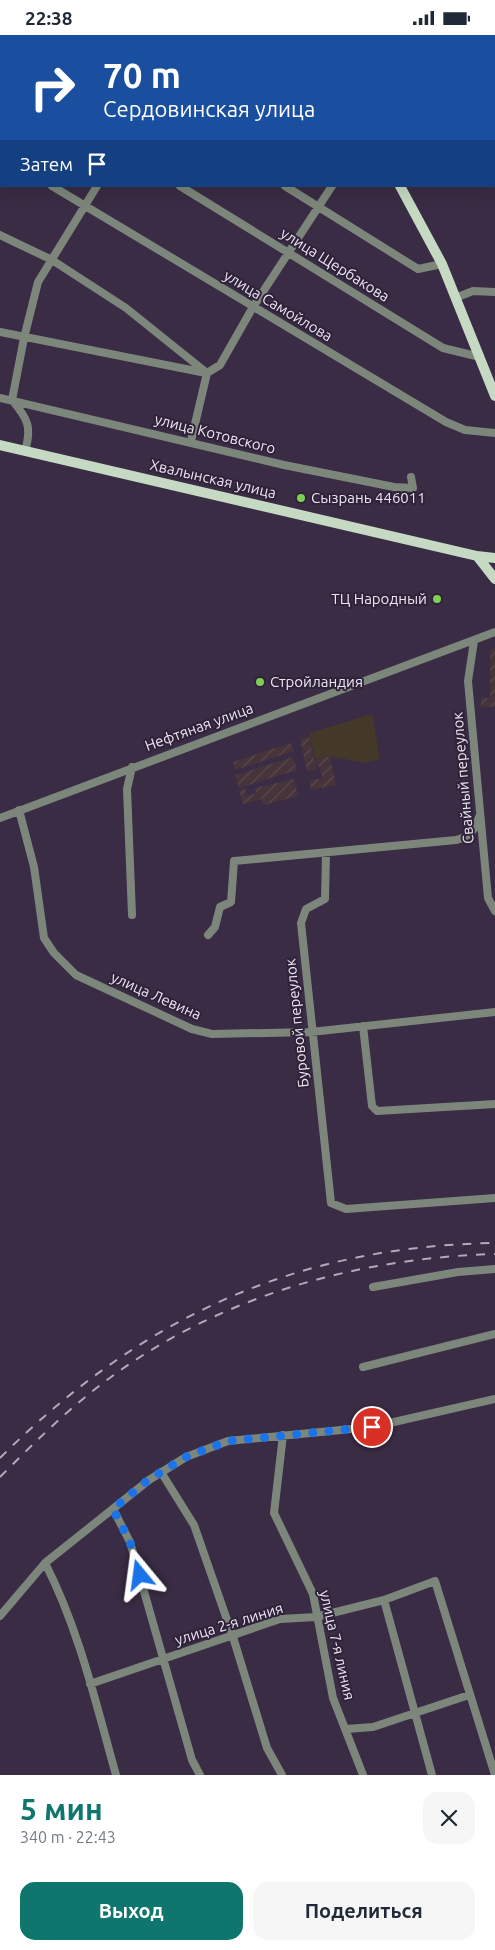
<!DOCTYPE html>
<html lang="ru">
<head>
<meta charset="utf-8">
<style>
	:root { --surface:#fff; --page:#f6f6f7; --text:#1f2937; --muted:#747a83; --accent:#0f766e }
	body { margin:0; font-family:Ubuntu,sans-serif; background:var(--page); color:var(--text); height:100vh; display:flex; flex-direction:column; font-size:19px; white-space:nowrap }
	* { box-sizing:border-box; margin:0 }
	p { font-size:16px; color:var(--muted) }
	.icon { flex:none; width:28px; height:28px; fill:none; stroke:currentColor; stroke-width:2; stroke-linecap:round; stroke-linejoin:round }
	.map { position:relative; height:1740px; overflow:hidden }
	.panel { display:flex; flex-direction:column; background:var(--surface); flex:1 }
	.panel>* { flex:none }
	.top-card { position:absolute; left:0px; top:0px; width:495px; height:152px; box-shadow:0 5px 20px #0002; background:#1a4fa0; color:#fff; overflow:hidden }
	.pin { position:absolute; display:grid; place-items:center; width:42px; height:42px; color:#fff; margin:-21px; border:2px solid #fff; border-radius:50%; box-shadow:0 1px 5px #0007 }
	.me { position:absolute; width:55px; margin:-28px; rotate:344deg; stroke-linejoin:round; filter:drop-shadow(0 0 4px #0008) }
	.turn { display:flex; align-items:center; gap:18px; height:105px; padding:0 20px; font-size:22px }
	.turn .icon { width:65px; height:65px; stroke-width:2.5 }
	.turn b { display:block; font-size:35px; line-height:42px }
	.then { display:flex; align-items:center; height:48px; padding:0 20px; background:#0003; gap:10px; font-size:19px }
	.round { display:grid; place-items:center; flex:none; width:52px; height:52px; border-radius:15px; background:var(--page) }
	.summary { display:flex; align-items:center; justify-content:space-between; height:85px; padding:0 20px }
	h1 { font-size:30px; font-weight:600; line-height:38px; color:var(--accent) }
	.button { display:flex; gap:10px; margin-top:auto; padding:10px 20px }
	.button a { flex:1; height:58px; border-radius:15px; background:var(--accent); color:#fff; font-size:20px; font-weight:600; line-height:58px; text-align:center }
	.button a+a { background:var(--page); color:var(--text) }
	.status { display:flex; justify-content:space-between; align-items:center; height:35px; padding:0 25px; background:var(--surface); direction:ltr }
	.status svg { height:14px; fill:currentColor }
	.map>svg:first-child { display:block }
</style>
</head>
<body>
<div class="status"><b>22:38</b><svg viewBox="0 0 49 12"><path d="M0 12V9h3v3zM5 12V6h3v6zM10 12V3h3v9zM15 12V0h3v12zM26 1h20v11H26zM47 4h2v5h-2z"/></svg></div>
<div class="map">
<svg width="495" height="1740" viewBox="0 0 495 1740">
	<defs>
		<pattern id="industrial-furrows" width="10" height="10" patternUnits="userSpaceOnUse" patternTransform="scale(1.25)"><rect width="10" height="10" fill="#47343b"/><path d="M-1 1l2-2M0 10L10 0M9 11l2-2" fill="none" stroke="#59484e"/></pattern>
	</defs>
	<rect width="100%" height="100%" fill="#392c44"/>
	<path fill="url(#industrial-furrows)" d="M490 614H495V672H481V663H490Z
		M309 702 314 725 330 721 336 750 311 755 309 745 323 744 319 731H316V734L307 737 300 704Z
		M291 708 294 716 235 735 233 727Z
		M293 722 297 735 239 753 235 740Z
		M294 744 298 761 263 770 261 764 243 769 239 755 245 754 247 761 256 758 255 753Z"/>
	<path fill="#443829" d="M372 679 380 724 364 728 330 721 315 724 309 698Z"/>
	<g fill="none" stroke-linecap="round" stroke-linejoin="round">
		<path stroke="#7d867b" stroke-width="8" d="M42 0 44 1
			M143 0 145 1
			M193 1 194 0
			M0 40 1 41
			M0 119H1
			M52 151 446 387 465 395 495 398
			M180 151 443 313 480 322
			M285 151 418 234 442 229
			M0 200 52 225 126 273 207 338
			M455 263 473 256 495 257
			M0 297 206 338
			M0 363 284 430 394 452 413 453 411 442
			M191 406 207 338 220 330 253 272 332 151
			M25 416C32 392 28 384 12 365L24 303 38 247 97 151
			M474 606 468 646 488 863 495 876
			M132 732 127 754 132 880
			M19 775 34 832 44 903 54 918 76 940 192 994 212 999 311 997 495 977
			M0 783 495 597
			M326 818 325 864 306 874 301 888 331 1168 346 1174 495 1163
			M208 900 215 892 220 872 231 867 234 826 456 805C470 802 475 795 479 782
			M363 991 372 1071 377 1076 495 1069
			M373 1252 458 1237 495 1234
			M363 1332 495 1299
			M283 1400 274 1478 313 1559 333 1663 363 1740
			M161 1437 194 1490 233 1602 267 1713 282 1740
			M113 1474 130 1507 192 1725 200 1740
			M45 1528C79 1594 96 1669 116 1740
			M384 1565 432 1740
			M0 1581 45 1528 149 1445 186 1422 228 1406 372 1392 495 1364
			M90 1649 280 1584 316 1582 384 1565 435 1546 495 1740
			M346 1694 373 1692 469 1660"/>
		<path stroke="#c6dac3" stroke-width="10" d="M324 0 325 1
			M400 151 442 229 495 361
			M0 410 477 521 495 523
			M477 521 495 544"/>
		<path stroke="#b3a9bb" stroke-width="2" stroke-dasharray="9 9" stroke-linecap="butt" d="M0 1423C140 1283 296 1211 495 1208
			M0 1442C33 1409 66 1376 103 1348 216 1262 355 1223 495 1219"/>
	</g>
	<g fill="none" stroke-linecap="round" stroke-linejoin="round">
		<path stroke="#1a73e8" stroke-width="9" stroke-dasharray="0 16.2" d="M140 1540 130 1507 113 1474 148 1445 186 1422 228 1406 372 1392"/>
	</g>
	<g fill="#7fd052" stroke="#2f2339" stroke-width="2">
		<circle cx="301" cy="463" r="5"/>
		<circle cx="437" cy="564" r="5"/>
		<circle cx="260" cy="647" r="5"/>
	</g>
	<g text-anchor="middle" stroke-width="4" stroke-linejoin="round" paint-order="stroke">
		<g font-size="15" fill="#ede5f4" stroke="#2f2339">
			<text transform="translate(335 230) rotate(32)" y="5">улица Щербакова</text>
			<text transform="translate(278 271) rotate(31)" y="5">улица Самойлова</text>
			<text transform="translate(215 399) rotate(14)" y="5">улица Котовского</text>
			<text transform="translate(213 444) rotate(13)" y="5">Хвалынская улица</text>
			<text transform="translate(199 692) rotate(-20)" y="5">Нефтяная улица</text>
			<text transform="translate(463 743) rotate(-95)" y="5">Свайный переулок</text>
			<text transform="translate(156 961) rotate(24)" y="5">улица Левина</text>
			<text transform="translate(297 988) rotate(-96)" y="5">Буровой переулок</text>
			<text transform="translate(229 1589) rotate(-17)" y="5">улица 2-я линия</text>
			<text transform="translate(337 1610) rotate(77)" y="5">улица 7-я линия</text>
		</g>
		<g font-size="15" fill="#ede5f4" stroke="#2f2339" text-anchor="start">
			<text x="311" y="468">Сызрань 446011</text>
			<text x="427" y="569" text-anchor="end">ТЦ Народный</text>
			<text x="270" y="652">Стройландия</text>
		</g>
	</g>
</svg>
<div class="pin" style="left:372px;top:1392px;background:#d93025"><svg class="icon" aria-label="arrive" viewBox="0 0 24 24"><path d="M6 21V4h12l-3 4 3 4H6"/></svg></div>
<svg class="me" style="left:140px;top:1540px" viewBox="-20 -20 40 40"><path d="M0-17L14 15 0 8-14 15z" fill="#1a73e8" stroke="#fff" stroke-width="4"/></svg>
<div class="top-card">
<div class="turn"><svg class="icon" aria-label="right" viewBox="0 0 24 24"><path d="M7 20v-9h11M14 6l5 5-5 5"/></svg><div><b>70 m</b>Сердовинская улица</div></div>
<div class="then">Затем<svg class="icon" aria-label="arrive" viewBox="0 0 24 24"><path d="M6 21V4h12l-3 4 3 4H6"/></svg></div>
</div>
</div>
<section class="panel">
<div class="summary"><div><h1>5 мин</h1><p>340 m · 22:43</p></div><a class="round"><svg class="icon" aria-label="close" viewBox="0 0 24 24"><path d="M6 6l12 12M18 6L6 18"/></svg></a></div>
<div class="button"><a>Выход</a><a>Поделиться</a></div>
</section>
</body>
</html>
